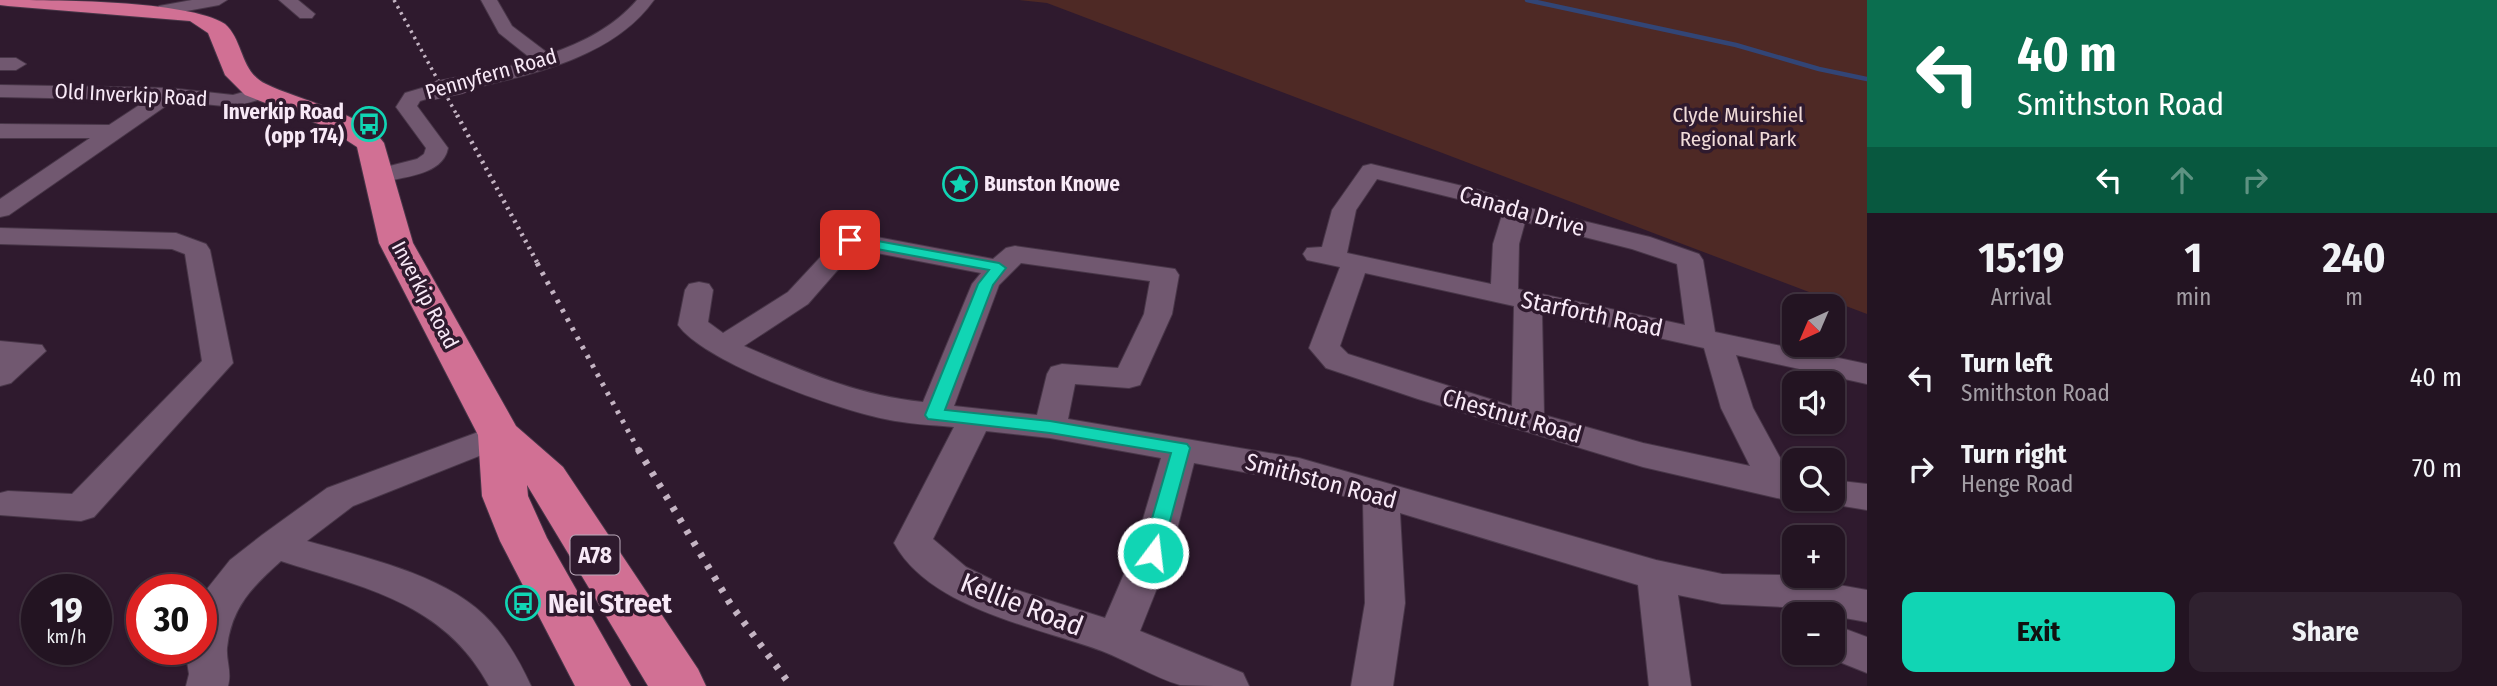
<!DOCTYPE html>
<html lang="en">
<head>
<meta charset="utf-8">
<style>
	:root { --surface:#231422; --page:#2f212f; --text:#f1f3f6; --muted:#a39ea5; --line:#403340; --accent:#11d5b4 }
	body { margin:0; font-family:"Fira Sans Condensed",sans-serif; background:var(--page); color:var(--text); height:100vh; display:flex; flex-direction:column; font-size:26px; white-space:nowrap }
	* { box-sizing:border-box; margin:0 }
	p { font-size:23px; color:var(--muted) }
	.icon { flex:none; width:38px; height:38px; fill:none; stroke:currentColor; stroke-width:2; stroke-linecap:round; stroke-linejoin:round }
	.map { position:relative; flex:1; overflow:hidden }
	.sheet { display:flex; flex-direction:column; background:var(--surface); width:630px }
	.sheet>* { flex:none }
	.guide { background:#0b6e4f; color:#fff; overflow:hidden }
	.needle { width:46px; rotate:224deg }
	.buttons { position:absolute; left:1782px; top:294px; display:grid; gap:14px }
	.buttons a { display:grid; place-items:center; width:63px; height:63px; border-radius:14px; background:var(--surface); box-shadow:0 2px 5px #0004,0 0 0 2px var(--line); font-size:35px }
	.speed { position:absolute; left:21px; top:574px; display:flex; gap:14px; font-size:35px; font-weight:700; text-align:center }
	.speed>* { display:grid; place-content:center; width:91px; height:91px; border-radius:50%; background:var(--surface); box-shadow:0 2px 5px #0004,0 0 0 2px var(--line); line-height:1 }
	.speed small { font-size:18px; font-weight:400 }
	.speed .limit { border:10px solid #d22; background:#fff; color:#111 }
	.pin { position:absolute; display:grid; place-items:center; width:60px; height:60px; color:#fff; margin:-30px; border-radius:14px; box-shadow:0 4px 10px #0006 }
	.me { position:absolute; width:77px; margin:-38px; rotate:15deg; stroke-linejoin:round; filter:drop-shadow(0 0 5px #0008) }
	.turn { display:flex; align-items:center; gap:24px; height:147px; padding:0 35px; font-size:32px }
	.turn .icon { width:91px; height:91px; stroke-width:2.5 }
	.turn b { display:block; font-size:49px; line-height:60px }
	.lanes { display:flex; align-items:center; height:66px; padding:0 35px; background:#0003; justify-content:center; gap:35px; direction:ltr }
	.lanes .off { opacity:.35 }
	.eta { display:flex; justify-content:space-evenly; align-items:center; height:119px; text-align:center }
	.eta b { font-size:42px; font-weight:700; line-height:49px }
	.action { display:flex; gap:14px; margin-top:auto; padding:14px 35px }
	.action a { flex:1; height:80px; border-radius:14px; background:var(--accent); color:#111; font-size:28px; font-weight:700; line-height:80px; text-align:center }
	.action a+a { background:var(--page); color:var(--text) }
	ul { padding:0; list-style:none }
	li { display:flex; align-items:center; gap:21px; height:91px; padding:0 35px }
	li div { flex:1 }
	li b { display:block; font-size:26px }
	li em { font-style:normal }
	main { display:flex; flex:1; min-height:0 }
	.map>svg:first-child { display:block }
</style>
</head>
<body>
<main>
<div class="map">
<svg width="1867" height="686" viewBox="0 0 1867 686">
	<rect width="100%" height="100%" fill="#2f1a2e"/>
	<path fill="#4e2925" d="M1019 0H1867V314L1047 3Z"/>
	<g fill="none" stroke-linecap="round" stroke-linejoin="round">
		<path stroke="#324576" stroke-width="4.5" d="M1527 0 1736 45 1819 69 1867 79"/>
		<g stroke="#483648" stroke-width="2">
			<path id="minor" d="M192 0H227L219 5 165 15 156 10 159 6Z
				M279 0H298L315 14 312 18H300Z
				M481 0H497L512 26 549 54C582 43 614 27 637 0H654C612 59 528 75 461 91L454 89 451 85 454 81 533 60 499 33Z
				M0 58H16L26 64 16 70H0Z
				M0 85 169 88 233 95 261 87 268 89 271 93 268 97 234 107 173 101 9 215 0 217V199L90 138H0V124L109 125 147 100 0 97Z
				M432 85 439 87 442 91 439 95 420 101 417 106 448 148C443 176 401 177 378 183L370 181 366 176 370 171 417 159 424 154 426 148 396 107 405 93Z
				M1371 164 1479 190 1525 207 1650 237 1699 254 1703 260 1715 332 1867 364V384L1736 355 1753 408 1789 474 1794 475V499H1800L1794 501 1777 498 1643 467 1418 399 1326 368 1309 348 1340 267 1307 260 1303 254 1307 248 1322 247 1332 210 1363 166ZM1377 179 1462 200 1502 215 1493 244 1491 284 1347 253 1356 210ZM1525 222 1632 249 1677 264 1685 325 1518 289 1519 244ZM1365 273 1514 306 1512 406 1348 354 1340 346ZM1542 312 1704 348 1721 408 1750 466 1643 443 1544 415Z
				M0 228 176 233 206 244 210 250 233 363 94 517 81 521 0 515V493L8 491 72 494 202 361 185 254 172 249 0 244Z
				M850 232 993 259 1006 248 1015 246 1175 269 1179 275 1172 314 1140 385 1129 388 1075 384 1068 419 1299 458 1656 560 1722 574 1783 575 1867 590V622L1783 607 1722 604 1678 595 1691 686H1649L1638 585 1400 513 1405 603 1393 686H1351L1365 603 1363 502 1298 482 1194 463 1171 553 1140 631 1243 673 1249 686C1230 686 1198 686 1180 685 1153 677 1128 661 1102 651 1037 627 930 609 894 543L954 427C932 425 908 424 885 419 838 410 705 363 678 325L685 290 689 284 699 282 709 284 713 290 708 322 723 333 788 292 841 235ZM856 249 981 273 972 284 923 402C857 395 805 372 744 346L808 304ZM1021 263 1150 281 1144 314 1118 368 1062 364 1051 367 1047 374 1037 415 954 406 999 285ZM986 431 1050 438 1161 458 1133 553 1105 618 1007 587 966 567 933 539Z
				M0 341 42 345 46 351 11 383 0 386Z
				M500 424 512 427 517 435 512 443 353 506 307 541C363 557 442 574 484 615 505 635 519 660 531 686H489C444 602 364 588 281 561 252 587 231 608 227 648 226 661 232 672 228 686H186L189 674 185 649H201L203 594 230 560 262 535 327 488Z
				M1832 480 1867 484V510L1819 502 1818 499H1832Z
				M1832 624 1867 637V673L1817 653H1832Z"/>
		</g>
		<g stroke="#483648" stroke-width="2">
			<path id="highway" d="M0 0C51 0 188 0 225 24 244 41 240 72 266 84 298 100 364 113 384 143L413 243 516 426 563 467 698 669 706 686H648L527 485 528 496 547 538 631 686H575L500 541 482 496 478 435 379 243 357 147 326 127 245 95 225 75 208 33 190 21 8 6 0 5Z"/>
		</g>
		<use href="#minor" fill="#715870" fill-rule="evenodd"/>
		<use href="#highway" fill="#d17094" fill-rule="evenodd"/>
		<path stroke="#c4b4c3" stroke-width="3.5" stroke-dasharray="2.5 4.5" stroke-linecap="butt" d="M394 0 458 117"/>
		<path stroke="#c4b4c3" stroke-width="4.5" stroke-dasharray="2.5 5" stroke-linecap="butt" d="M457 115 538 264"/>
		<path stroke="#c4b4c3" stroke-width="5" stroke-dasharray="3.5 7" stroke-linecap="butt" d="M537 263 639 451"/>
		<path stroke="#c4b4c3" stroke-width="7" stroke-dasharray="4.5 9" stroke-linecap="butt" d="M638 449 731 605 791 686"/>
		<g stroke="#483648" stroke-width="19" stroke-linecap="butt">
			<path id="minor-bridge" d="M432 91 461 85"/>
		</g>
		<use href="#minor-bridge" stroke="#715870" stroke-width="18"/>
	</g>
	<path fill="#11d5b4" stroke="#0b8a75" stroke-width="2" d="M850 236 999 263 1006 268 993 285 945 410 1050 421 1187 444 1190 448 1160 558 1153 561 1145 558 1142 553 1171 453 1050 433 928 419 925 415 978 284 989 270 845 243 843 240Z"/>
	<defs>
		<g id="bus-ring" transform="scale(1.75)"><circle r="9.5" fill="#2f1a2e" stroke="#11d5b4" stroke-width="1.5"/><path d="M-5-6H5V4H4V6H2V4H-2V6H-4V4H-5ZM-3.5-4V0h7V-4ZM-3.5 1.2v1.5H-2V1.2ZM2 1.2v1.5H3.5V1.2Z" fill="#11d5b4"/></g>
		<g id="sight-ring" transform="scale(1.75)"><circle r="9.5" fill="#2f1a2e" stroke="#11d5b4" stroke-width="1.5"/><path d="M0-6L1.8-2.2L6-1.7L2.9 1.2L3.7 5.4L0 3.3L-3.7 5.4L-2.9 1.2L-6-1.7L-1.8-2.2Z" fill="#11d5b4"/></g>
	</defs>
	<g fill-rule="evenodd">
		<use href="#bus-ring" x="369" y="124"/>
		<use href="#sight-ring" x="960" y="184"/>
		<use href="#bus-ring" x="523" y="603"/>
	</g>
	<g text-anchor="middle" stroke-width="7" stroke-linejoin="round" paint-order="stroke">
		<g font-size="21" fill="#f8e9f7" stroke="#2f1a2e">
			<text transform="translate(491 74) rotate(-16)" y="7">Pennyfern Road</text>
			<text transform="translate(131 95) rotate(3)" y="7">Old Inverkip Road</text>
			<text transform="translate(425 295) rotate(62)" y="7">Inverkip Road</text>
		</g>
		<g font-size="21" font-weight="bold" fill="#f8e9f7" stroke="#2f1a2e" text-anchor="end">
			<text x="344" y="119">Inverkip Road<tspan x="344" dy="24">(opp 174)</tspan></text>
			<text x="984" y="191" text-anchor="start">Bunston Knowe</text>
		</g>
		<g font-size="21" fill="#f1dcd9" stroke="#2f1a2e">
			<text x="1738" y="122">Clyde Muirshiel<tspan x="1738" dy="24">Regional Park</tspan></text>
		</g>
		<rect fill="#2f1a2e" stroke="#bcabbb" stroke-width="2" x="570.5" y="535.5" width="49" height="39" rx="5"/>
		<g font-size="23" font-weight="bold" fill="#f8e9f7">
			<text x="595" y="563">A78</text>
		</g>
		<g font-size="24" fill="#f8e9f7" stroke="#2f1a2e">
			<text transform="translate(1522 211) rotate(16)" y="8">Canada Drive</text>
			<text transform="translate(1592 314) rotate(12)" y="8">Starforth Road</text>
			<text transform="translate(1512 416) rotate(16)" y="8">Chestnut Road</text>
			<text transform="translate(1321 481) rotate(15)" y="8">Smithston Road</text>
		</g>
		<g font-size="28" font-weight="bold" fill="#f8e9f7" stroke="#2f1a2e" text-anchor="start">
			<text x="548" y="613">Neil Street</text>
		</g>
		<g font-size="28" fill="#f8e9f7" stroke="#2f1a2e">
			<text transform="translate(1022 604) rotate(21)" y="10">Kellie Road</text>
		</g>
	</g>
</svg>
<div class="buttons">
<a><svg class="needle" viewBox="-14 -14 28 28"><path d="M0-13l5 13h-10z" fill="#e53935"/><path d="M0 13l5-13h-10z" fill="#a39ea5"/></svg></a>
<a><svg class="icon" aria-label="sound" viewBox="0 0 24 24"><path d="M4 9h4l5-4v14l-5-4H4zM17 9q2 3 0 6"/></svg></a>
<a><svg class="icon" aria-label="search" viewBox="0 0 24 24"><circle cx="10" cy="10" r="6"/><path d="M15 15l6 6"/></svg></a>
<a>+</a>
<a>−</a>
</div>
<div class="speed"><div>19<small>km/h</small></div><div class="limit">30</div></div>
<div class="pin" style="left:850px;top:240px;background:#d93025"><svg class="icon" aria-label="arrive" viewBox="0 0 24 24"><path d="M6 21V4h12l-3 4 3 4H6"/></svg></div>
<svg class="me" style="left:1153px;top:553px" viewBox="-20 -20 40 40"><circle r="17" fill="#11d5b4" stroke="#fff" stroke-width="3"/><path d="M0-11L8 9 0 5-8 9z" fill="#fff"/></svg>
</div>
<section class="sheet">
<div class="guide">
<div class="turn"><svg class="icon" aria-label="left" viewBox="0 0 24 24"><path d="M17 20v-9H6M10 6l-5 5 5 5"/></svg><div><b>40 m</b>Smithston Road</div></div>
<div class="lanes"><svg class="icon" aria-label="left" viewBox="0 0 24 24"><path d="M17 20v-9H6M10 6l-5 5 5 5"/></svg><svg class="icon off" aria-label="ahead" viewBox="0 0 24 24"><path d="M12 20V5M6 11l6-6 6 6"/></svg><svg class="icon off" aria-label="right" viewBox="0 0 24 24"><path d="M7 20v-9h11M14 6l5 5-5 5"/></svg></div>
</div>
<div class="eta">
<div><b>15:19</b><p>Arrival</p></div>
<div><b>1</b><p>min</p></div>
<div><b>240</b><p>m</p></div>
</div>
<ul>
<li><svg class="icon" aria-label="left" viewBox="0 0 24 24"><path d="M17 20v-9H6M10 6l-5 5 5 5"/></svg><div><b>Turn left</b><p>Smithston Road</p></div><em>40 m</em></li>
<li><svg class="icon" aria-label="right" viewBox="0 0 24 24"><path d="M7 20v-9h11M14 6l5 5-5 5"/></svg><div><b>Turn right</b><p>Henge Road</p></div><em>70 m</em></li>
</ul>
<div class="action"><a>Exit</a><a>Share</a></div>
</section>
</main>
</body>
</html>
